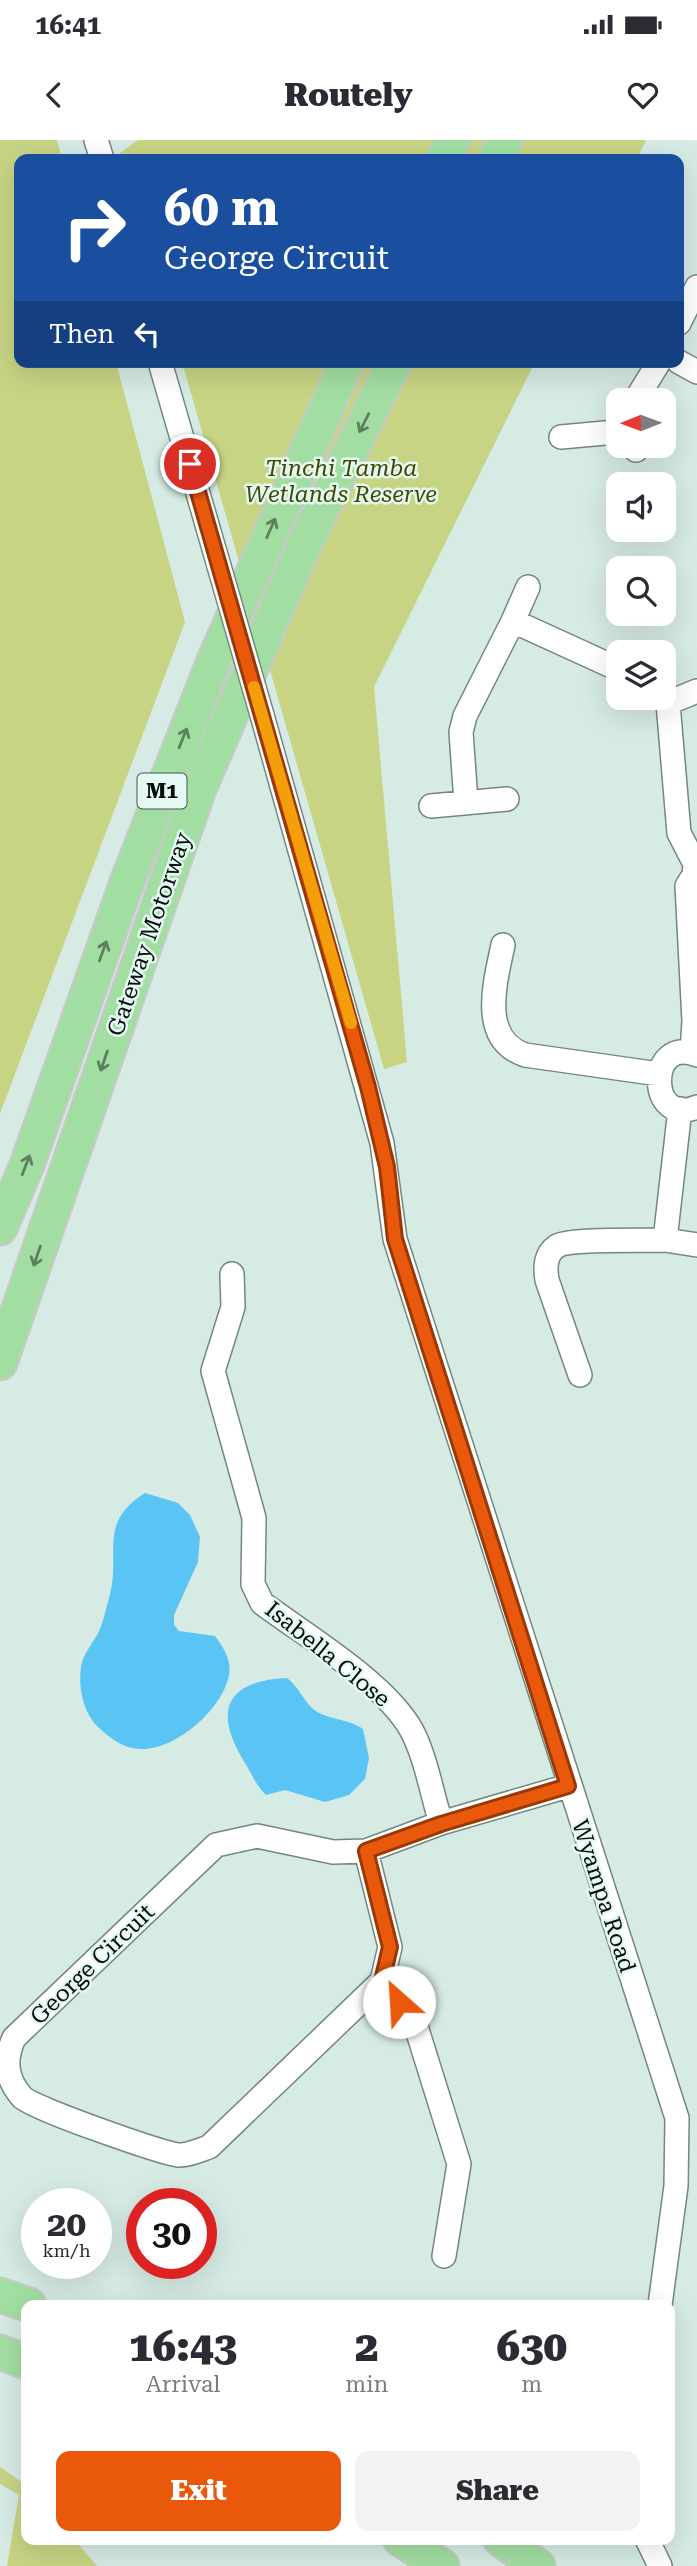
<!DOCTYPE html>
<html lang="en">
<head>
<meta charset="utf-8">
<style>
	:root { --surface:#fff; --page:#f2f2f3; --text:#2b2b33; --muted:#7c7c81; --accent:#ea580c }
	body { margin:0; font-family:"Roboto Serif",serif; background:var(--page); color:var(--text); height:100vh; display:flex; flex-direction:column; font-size:26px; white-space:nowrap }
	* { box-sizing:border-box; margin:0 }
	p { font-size:23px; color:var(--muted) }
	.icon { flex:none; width:38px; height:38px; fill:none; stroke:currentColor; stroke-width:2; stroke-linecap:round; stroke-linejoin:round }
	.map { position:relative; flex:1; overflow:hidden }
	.drawer { position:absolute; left:21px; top:2160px; width:654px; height:245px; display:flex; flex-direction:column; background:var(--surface); border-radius:14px; box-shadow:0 7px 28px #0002 }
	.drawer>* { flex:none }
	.hud { position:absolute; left:14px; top:14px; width:670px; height:214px; border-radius:14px; box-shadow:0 7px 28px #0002; background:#1a4fa0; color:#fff; overflow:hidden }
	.needle { width:46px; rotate:269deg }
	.controls { position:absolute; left:606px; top:248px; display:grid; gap:14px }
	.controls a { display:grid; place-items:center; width:70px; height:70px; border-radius:14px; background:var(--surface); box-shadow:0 7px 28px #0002; font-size:35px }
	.speed { position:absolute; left:21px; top:2048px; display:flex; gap:14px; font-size:35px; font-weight:700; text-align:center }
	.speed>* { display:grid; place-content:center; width:91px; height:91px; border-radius:50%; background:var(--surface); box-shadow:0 7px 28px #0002; line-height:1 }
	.speed small { font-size:18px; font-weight:400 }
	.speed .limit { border:10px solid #d22; background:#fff; color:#111 }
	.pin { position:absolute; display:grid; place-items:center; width:60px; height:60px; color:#fff; margin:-30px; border:4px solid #fff; border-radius:50%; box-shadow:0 2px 7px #0007 }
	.me { position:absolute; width:77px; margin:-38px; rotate:334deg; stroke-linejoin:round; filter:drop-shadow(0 0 5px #0008) }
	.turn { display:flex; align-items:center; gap:24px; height:147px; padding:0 35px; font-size:32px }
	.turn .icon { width:91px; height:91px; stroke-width:2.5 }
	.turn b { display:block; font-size:49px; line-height:60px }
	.then { display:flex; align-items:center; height:66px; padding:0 35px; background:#0003; gap:14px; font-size:26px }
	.eta { display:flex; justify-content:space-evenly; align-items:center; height:119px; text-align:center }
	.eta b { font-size:42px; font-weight:800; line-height:49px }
	.action { display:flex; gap:14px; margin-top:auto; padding:14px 35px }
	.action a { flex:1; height:80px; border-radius:14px; background:var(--accent); color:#fff; font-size:28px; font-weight:800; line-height:80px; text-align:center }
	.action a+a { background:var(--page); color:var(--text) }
	.status { display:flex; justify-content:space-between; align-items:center; height:49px; padding:0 35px; background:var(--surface); direction:ltr }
	.status svg { height:19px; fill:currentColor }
	header { display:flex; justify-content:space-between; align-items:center; height:91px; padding:0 35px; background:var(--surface); font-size:32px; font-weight:800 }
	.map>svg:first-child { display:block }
</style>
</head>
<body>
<div class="status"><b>16:41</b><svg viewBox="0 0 49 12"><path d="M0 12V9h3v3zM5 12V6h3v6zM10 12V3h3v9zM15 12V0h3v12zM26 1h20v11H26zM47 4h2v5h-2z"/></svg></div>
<header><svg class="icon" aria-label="back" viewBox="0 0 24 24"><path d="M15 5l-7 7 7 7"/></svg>Routely<svg class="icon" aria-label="heart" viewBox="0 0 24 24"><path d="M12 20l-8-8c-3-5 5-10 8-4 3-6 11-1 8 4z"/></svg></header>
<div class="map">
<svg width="697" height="2426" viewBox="0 0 697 2426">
	<rect width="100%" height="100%" fill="#d6ebe4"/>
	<path fill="#c7d484" d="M0 0H57L62 19H19V222H116L185 482 0 974Z
		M138 0H646L637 19H122L120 13Z
		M182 222H535L374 547 407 922 384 929Z
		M0 2327 26 2345V2399H74L97 2426H7L19 2355 0 2344Z"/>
	<path fill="#5ac5f4" d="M145 1353 178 1363 190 1375 200 1397 198 1422 174 1475V1485L179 1491 215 1496C223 1507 232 1520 229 1535 223 1569 175 1611 140 1609 122 1608 110 1598 98 1587 83 1573 78 1547 81 1527 83 1513 95 1501 100 1489 104 1479 106 1468 109 1458 122 1413 96 1384 145 1353Z
		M287 1538C298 1546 302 1558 312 1568 325 1580 348 1578 363 1589L369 1618 365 1639 349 1655 325 1662 285 1650 266 1655C256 1646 252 1634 245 1623 214 1573 223 1541 287 1538Z"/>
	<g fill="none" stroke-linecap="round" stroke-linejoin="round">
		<g stroke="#748781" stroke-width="26">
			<path id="minor" d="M96 0 102 19
				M679 183 697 147
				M160 222 219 426
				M679 222 697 232
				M635 261 659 222
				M561 297 616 292 618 289
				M632 306 636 310
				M513 481 528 447
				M663 554 668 563 679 693 695 724 694 735 687 746 694 881 692 913
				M668 563 697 551
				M262 575 382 1003 395 1099 677 1978 676 2046 660 2165
				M466 662 461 592 465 576 513 481 618 529
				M431 666 507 659
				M503 805C495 843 479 899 525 915L659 934
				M697 915C647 894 647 988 697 967
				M680 969 665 1100 697 1105
				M232 1134 233 1167 213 1231 254 1378 253 1444 262 1463C306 1496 386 1543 412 1591 426 1618 432 1654 441 1683
				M580 1235 547 1140C545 1127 545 1114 557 1106 570 1098 646 1101 665 1100
				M366 1711 333 1712 257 1696 216 1705 14 1898C4 1920 6 1939 22 1957 32 1968 159 2012 178 2015 187 2016 200 2010 209 2007L382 1841 390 1807 366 1711 441 1683 568 1646
				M382 1841 415 1883 459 2024 444 2116
				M647 2399 660 2426"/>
		</g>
		<g stroke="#c8cac9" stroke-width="37">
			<path id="highway" d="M444 19 453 0
				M496 19 505 0
				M0 1088 27 1025 127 742 215 518 347 222
				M0 1223 199 649 305 403 395 222
				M0 2155 29 2165
				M0 2212 26 2222
				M400 2399 442 2426
				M500 2399 538 2426"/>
		</g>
		<use href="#minor" stroke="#fff" stroke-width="23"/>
		<use href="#highway" stroke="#a2dea2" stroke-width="33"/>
		<g stroke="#748781" stroke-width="26" stroke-linecap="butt">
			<path id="minor-bridge" d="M219 426 262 575"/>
		</g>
		<use href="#minor-bridge" stroke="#fff" stroke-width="23"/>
	</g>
	<defs><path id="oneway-shaft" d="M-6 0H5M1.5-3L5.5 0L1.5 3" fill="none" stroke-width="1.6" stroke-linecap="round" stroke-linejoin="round" transform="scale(1.75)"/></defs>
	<g stroke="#5c805e">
		<use href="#oneway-shaft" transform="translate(364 283) rotate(117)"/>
		<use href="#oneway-shaft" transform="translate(271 388) rotate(-66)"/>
		<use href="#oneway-shaft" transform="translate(183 598) rotate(-68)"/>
		<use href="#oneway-shaft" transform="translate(103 811) rotate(-70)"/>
		<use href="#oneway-shaft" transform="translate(104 921) rotate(109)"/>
		<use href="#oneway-shaft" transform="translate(26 1025) rotate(-69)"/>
		<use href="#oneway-shaft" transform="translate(37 1116) rotate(109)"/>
	</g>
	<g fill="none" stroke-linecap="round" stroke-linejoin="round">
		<g stroke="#983908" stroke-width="18">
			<path id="route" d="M190 324 368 947 387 1027 395 1099 568 1646 441 1684 366 1711 390 1807 382 1841 399 1862"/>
		</g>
		<use href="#route" stroke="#ea580c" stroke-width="12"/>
		<path stroke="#f59e0b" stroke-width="12" d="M254 547 351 883"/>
	</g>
	<g text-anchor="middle" stroke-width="5" stroke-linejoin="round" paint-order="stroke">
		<rect fill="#e3f9f1" stroke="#495450" stroke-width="2" x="137.5" y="633.5" width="49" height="35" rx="5"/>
		<g font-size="21" font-weight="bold" fill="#070d0b">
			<text x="162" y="658">M1</text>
		</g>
		<g font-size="23" font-style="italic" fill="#414900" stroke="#e3f9f1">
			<text x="341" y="336">Tinchi Tamba<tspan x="341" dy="26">Wetlands Reserve</tspan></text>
		</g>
		<g font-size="23" fill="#070d0b" stroke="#e3f9f1">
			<text transform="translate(149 794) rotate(-71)" y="8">Gateway Motorway</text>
			<text transform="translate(328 1514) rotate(39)" y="8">Isabella Close</text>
			<text transform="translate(604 1756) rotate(72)" y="8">Wyampa Road</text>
			<text transform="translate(92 1824) rotate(-44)" y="8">George Circuit</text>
		</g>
	</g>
</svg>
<div class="controls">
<a><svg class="needle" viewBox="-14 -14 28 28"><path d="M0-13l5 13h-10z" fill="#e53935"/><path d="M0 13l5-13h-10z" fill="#7c7c81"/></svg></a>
<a><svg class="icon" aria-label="sound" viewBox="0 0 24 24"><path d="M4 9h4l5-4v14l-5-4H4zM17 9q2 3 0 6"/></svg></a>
<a><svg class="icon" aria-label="search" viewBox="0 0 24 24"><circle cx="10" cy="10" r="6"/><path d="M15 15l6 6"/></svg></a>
<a><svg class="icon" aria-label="layers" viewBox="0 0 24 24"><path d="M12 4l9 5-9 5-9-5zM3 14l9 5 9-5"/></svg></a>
</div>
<div class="speed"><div>20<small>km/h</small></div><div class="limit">30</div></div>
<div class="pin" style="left:190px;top:324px;background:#d93025"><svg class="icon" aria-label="arrive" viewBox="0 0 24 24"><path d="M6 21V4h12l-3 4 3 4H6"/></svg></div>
<svg class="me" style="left:399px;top:1862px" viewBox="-20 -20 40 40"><circle r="19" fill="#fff"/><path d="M0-13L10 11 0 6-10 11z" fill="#ea580c"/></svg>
<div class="hud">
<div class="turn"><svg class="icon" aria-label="right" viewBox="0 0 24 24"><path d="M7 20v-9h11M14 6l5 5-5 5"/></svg><div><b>60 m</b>George Circuit</div></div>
<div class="then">Then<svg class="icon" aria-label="left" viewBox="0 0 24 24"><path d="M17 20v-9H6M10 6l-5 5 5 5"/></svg></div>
</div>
<section class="drawer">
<div class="eta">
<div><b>16:43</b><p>Arrival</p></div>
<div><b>2</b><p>min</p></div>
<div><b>630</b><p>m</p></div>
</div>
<div class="action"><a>Exit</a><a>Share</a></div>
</section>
</div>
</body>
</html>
